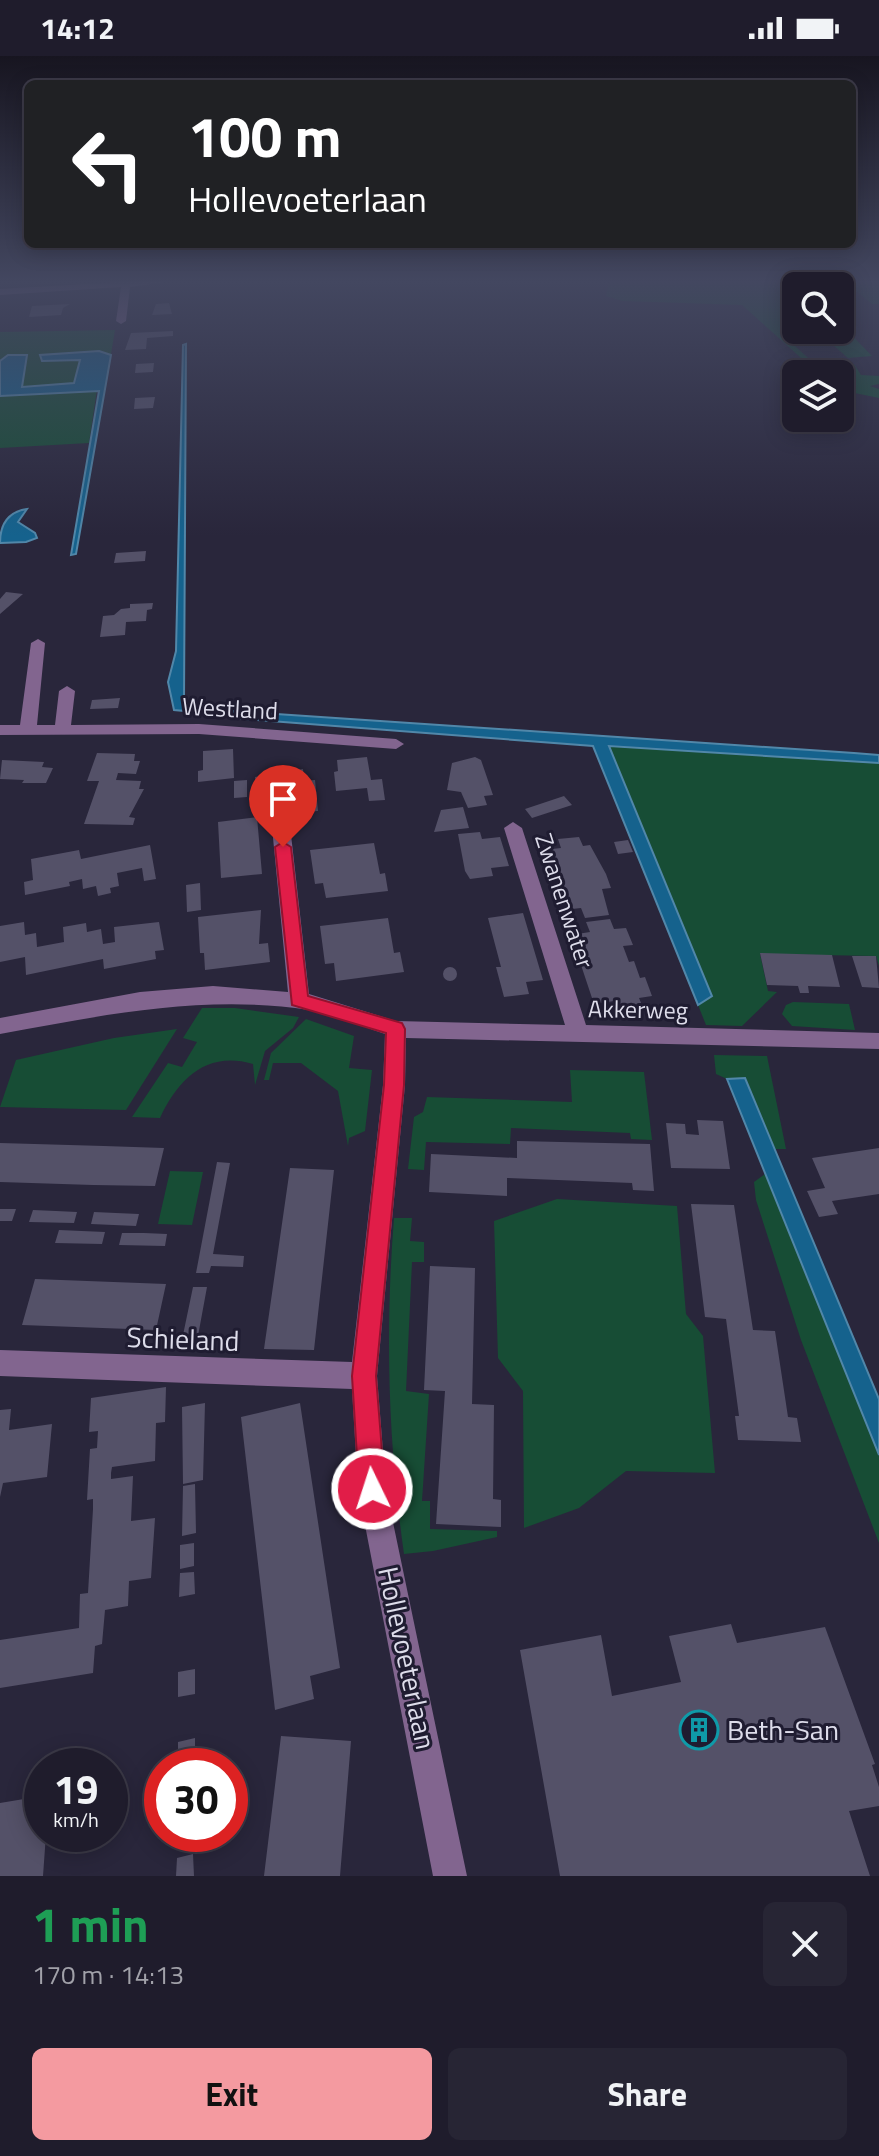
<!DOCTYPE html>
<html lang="en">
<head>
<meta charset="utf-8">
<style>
	:root { --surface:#1f1c2c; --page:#272534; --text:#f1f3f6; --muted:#a1a1a9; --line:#3c3a48; --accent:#f49aa0 }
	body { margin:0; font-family:"Titillium Web",sans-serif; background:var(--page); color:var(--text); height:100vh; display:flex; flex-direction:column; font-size:30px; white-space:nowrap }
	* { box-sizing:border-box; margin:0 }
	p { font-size:26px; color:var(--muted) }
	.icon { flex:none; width:44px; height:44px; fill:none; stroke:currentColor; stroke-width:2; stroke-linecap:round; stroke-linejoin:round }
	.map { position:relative; height:1820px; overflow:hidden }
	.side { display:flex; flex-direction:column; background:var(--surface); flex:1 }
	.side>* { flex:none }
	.guide { position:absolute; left:24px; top:24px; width:832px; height:168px; border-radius:12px; box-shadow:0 4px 20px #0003,0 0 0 2px var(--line); background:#202124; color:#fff; overflow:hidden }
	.controls { position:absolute; left:782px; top:216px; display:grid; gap:16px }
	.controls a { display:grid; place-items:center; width:72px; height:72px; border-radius:12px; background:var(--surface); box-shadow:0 4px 20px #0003,0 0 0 2px var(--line); font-size:40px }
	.speed { position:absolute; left:24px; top:1692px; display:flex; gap:16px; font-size:40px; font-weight:700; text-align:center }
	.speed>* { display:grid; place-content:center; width:104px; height:104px; border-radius:50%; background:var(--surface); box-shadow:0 4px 20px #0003,0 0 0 2px var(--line); line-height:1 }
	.speed small { font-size:20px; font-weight:400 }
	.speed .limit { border:12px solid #d22; background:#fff; color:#111 }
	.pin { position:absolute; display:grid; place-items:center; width:68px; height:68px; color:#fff; margin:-82px -34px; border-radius:50% 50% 50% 0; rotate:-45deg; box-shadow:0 0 8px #0007 }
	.pin .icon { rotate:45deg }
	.me { position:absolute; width:88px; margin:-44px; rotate:356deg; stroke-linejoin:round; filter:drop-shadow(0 0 6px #0008) }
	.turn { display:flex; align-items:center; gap:28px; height:168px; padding:0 32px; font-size:36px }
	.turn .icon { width:104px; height:104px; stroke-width:2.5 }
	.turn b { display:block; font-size:56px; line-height:68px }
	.round { display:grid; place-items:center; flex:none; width:84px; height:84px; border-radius:12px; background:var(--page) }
	.summary { display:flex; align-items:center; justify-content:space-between; height:136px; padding:0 32px }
	h1 { font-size:48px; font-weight:700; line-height:60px; color:#1e9e55 }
	.primary-button { display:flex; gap:16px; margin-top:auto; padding:16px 32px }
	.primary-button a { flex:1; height:92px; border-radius:12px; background:var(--accent); color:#111; font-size:32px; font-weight:700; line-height:92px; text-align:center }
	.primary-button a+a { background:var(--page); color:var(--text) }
	.status { display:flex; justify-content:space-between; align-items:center; height:56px; padding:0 40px; background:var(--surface); direction:ltr }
	.status svg { height:22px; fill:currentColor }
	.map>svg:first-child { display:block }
</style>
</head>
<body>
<div class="status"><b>14:12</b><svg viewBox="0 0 49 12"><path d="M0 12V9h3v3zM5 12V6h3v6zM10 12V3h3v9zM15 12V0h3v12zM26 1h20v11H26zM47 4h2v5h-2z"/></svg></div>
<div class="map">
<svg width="879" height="1820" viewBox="0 0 879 1820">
	<rect width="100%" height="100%" fill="#29263b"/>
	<path fill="#174d35" d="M609 226H799L802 230H796V274H840V267L872 300 848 302 818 276 783 279 818 311 854 308 861 319 879 320V328L870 330 879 333V342L840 334V318H819L742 249 622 245 606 240Z
		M805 226H879V248H872L856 235 840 237V230H812Z
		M115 274 111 298 39 304H80L74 327 22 331 24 298 8 299 0 305V276Z
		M97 333 89 387 0 392V340Z
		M609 690 879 707V910L876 900 760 898 768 935 777 936 742 970 706 969 698 949 712 940Z
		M793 946 849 948 855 974 792 970 782 958 786 949Z
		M202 952H235L299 961 293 972 265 995 255 1029 253 1008C207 994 178 1023 160 1062L132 1061 168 1007 182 1011 197 986 183 982Z
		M306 963 354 980 349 1012 372 1014 365 1075 349 1082 348 1090 338 1035 301 1007H273L269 1024H264L271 997Z
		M177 973 126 1054 0 1051 16 1004 114 982Z
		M714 999 767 1000 786 1093H775L746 1023H727L716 1018Z
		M570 1014 644 1016 652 1084 631 1083 630 1077 511 1072 510 1088 426 1086 424 1114 408 1113 414 1061 423 1056 427 1041 572 1046Z
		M170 1115 203 1116 192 1169 158 1168Z
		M765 1118 879 1399V1487L801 1284 756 1144 754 1126Z
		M557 1143 677 1150 686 1258 703 1280 715 1417 626 1415 579 1452 524 1472 523 1335 498 1302 494 1165Z
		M394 1162H412L410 1185 424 1186V1206H412L406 1335 429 1338 422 1445H430V1473L497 1475V1481L433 1495 404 1498C388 1386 385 1275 394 1162Z"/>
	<path fill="#15628d" stroke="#5187a9" stroke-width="2" d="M186 288 184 646 186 651 209 655 206 657 174 654 168 626 176 595 183 289Z
		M99 295 111 299 76 498 71 499 99 335 0 340V305L8 299H27L22 331 74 327 80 304 42 305 40 299Z
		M27 453 18 466 35 477 37 482 26 486 0 487C0 469 7 456 27 453Z
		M233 655 854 697 879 699V707L609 690 712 940 698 949 593 690 231 662Z
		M745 1022 879 1343V1399L727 1023Z"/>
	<path fill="#545168" d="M169 247 172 258 152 259 156 248Z
		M70 248 63 252 61 259 29 261 32 250Z
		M173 275V280L147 282 146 293 125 294 131 277Z
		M154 307 153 316 135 317 136 308Z
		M155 341 153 352 134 353 135 342Z
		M146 495 145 505 114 507 116 497Z
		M6 536 23 538 0 558V543Z
		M153 547 152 553 147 554 146 565 126 566 125 579 100 581 103 560 114 559 121 553 130 552V548Z
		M120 642 118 652 90 653 92 644Z
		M233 693 234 722 198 726V715L203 714V695Z
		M97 697 135 698 134 705H140L136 718 118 717 116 724 141 725 139 733H144L129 761 135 762 133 769 84 768 99 725H87Z
		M367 701 371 724 382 723 385 744 369 745 367 732 336 735 334 716 338 715 337 704Z
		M475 701 481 704 493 739 484 740 487 749 468 752 461 736 447 734 452 707Z
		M2 704 44 706 42 711 53 712 46 727H22L24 724 0 723Z
		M303 713 304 725 315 724 318 755 302 756 300 736 256 740 255 721Z
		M247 724V741L234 742V725Z
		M564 740 572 749 532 762 525 753Z
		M463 751 469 772 434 776 441 754Z
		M257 761 262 818 221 822 218 766Z
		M480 776 482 783 500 781 509 810 491 812 493 820 470 823 465 815 458 778Z
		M579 781 583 790 590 789 606 818 611 832 602 833 609 859 585 862 581 852 563 854 543 794 561 792 558 783Z
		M628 784 633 796 618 798 614 786Z
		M374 787 380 818 385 817 388 835 326 842 323 827 315 828 310 794Z
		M150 789 156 823 144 825 142 812 117 817 119 830 110 832 111 837 98 840 96 830 83 833 82 823 69 826 70 830 25 839 24 826 33 824 31 803 79 794 81 803Z
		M200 827 201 854 187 856 186 829Z
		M261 854 259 888 268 887 270 906 205 914 204 897H200L198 861Z
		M523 857 543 924 526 926 529 938 504 941 496 911H501L488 862Z
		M388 862 394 897 400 896 404 916 336 925 334 907 325 908 320 870Z
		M610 863 614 873 626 872 633 889 623 890 629 906 634 905 640 922 645 921 652 940 639 942 644 954 618 957 614 945 594 948 571 879 590 876 586 866Z
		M24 866 25 879 36 877 37 891 64 886 63 871 86 867 87 876 101 873 103 888 115 886 114 871 159 866 164 894 155 895 156 903 104 913 103 903 26 919 25 901 0 906V870Z
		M760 897 832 899 840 931 808 930 809 937H800L798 930 767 929Z
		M852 900H876L879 932 862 931Z
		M443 918a7 7 0 1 1 14 0a7 7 0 1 1-14 0Z
		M697 1064 723 1065 730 1113 671 1112 666 1067 685 1068 686 1078 699 1079Z
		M517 1085 650 1088 654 1135 633 1134 632 1127 507 1122V1140L429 1136 431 1098 517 1102Z
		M0 1087 104 1090 164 1092 155 1130 93 1129 0 1126Z
		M879 1092V1138L832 1145 838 1158 819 1161 807 1135 825 1132 812 1102Z
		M217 1106 230 1107 213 1198 244 1200 243 1211 211 1210 209 1217H196Z
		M290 1112 334 1114 314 1294 264 1293Z
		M691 1148 734 1149 753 1274 775 1275 788 1361 797 1362 801 1386 738 1384 735 1360H739L726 1263 705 1261Z
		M0 1153H16L12 1165H0Z
		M33 1154 56 1155 77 1156 74 1167 29 1166Z
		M94 1156 116 1157 139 1158 136 1170 91 1168Z
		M59 1174 105 1176 102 1188 55 1187Z
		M122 1177H144L167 1178 165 1190 119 1189Z
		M430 1210 475 1212 472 1348 494 1349 493 1443 501 1444V1471L436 1468 445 1335 424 1334Z
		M35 1223 166 1228 156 1274 22 1269Z
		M193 1231H207L198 1280 183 1279Z
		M166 1331 165 1366 156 1367 155 1405 112 1411 111 1417V1423L133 1420 131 1465 155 1462 151 1522 129 1525 128 1550 105 1554 102 1588 95 1590 93 1617 0 1632V1584L79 1572 80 1538 88 1537 93 1453V1443L87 1444 90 1393 97 1392 98 1375 89 1376 91 1342Z
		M205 1347 203 1424 183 1428 182 1351Z
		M300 1347 340 1612 310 1620 314 1643 275 1654 241 1361Z
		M11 1353 9 1374 52 1368 47 1421 3 1427 0 1441V1354Z
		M195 1428 196 1477 182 1480 183 1430Z
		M194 1487V1510L180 1513V1489Z
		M194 1516 195 1538 179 1541 180 1517Z
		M731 1568 737 1587 825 1571 875 1708 872 1709 879 1731V1750L849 1755 870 1820H560L520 1594 601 1579 612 1640 681 1626 669 1580Z
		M195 1613V1638L178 1641V1616Z
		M281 1680 351 1685 340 1820H264Z
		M195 1682V1709L178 1710V1686Z
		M42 1740V1778H46L43 1820H0V1747Z
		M177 1778H194V1786L177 1790Z
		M193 1798 194 1820H176L177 1802Z"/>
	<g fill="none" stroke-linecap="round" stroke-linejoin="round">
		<path fill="#82658f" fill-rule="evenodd" d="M121 226H165L130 231 126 265 121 268 116 265 121 231 0 239V233Z
			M38 583 45 587 37 669H55L59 635 67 630 75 635 71 669 199 668 396 683 404 688 396 693 199 678 0 679V669H20L31 587Z
			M280 755 289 761 309 938 396 965 565 969 504 772 513 766 522 772 586 969 879 977V993L406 982 405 1029 377 1320 386 1433 467 1820H433L358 1433 352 1333 0 1320V1294L352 1306 383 1029 385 978C361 970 335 958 309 954 204 938 104 959 0 978V962L140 936 213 930 288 936 271 761Z"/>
	</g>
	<linearGradient id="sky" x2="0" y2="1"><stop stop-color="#171520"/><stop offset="0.47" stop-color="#434760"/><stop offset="1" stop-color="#434760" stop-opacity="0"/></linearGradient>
	<rect width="879" height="480" fill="url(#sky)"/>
	<path fill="#e11d48" stroke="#92132f" stroke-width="2" d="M283 786 291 791 308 940 402 967 405 973 404 1029 376 1320 385 1433 381 1443 372 1446 363 1443 359 1433 352 1320 384 1029 386 977 292 949 275 791Z"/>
	<defs>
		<g id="building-ring" transform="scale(2)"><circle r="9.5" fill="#1f1c31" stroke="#0f9aa8" stroke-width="1.5"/><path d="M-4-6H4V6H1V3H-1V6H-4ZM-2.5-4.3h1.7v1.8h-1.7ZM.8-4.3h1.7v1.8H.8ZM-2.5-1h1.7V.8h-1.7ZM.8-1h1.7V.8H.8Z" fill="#0f9aa8"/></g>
	</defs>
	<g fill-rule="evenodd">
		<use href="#building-ring" x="699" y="1674"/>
	</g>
	<g text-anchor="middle" stroke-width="6" stroke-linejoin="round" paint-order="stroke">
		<g font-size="24" fill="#dddcea" stroke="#1f1c31">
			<text transform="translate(230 653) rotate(3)" y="8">Westland</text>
			<text transform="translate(564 845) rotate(72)" y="8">Zwanenwater</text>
			<text transform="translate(638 954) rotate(1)" y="8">Akkerweg</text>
		</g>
		<g font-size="28" fill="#dddcea" stroke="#1f1c31">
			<text transform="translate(183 1283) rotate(2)" y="10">Schieland</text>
			<text transform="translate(407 1602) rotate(78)" y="10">Hollevoeterlaan</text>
		</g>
		<g font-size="28" fill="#dddcea" stroke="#1f1c31" text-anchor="start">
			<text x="727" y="1684">Beth-San</text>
		</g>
	</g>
</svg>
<div class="controls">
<a><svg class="icon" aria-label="search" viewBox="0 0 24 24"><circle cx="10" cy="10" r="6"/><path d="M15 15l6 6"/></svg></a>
<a><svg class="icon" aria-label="layers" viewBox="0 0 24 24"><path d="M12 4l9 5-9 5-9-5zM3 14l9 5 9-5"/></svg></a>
</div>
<div class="speed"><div>19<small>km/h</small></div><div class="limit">30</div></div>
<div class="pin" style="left:283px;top:791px;background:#d93025"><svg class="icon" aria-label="arrive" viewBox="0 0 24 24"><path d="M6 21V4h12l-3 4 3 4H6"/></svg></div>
<svg class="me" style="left:372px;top:1433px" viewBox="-20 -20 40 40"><circle r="17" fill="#e11d48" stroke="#fff" stroke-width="3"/><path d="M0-11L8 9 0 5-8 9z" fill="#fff"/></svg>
<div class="guide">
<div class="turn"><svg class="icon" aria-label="left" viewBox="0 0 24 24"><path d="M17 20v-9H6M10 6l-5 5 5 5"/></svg><div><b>100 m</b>Hollevoeterlaan</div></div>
</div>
</div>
<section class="side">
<div class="summary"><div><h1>1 min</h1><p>170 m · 14:13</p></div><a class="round"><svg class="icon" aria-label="close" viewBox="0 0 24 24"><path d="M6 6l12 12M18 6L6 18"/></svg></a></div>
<div class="primary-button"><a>Exit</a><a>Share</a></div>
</section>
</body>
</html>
